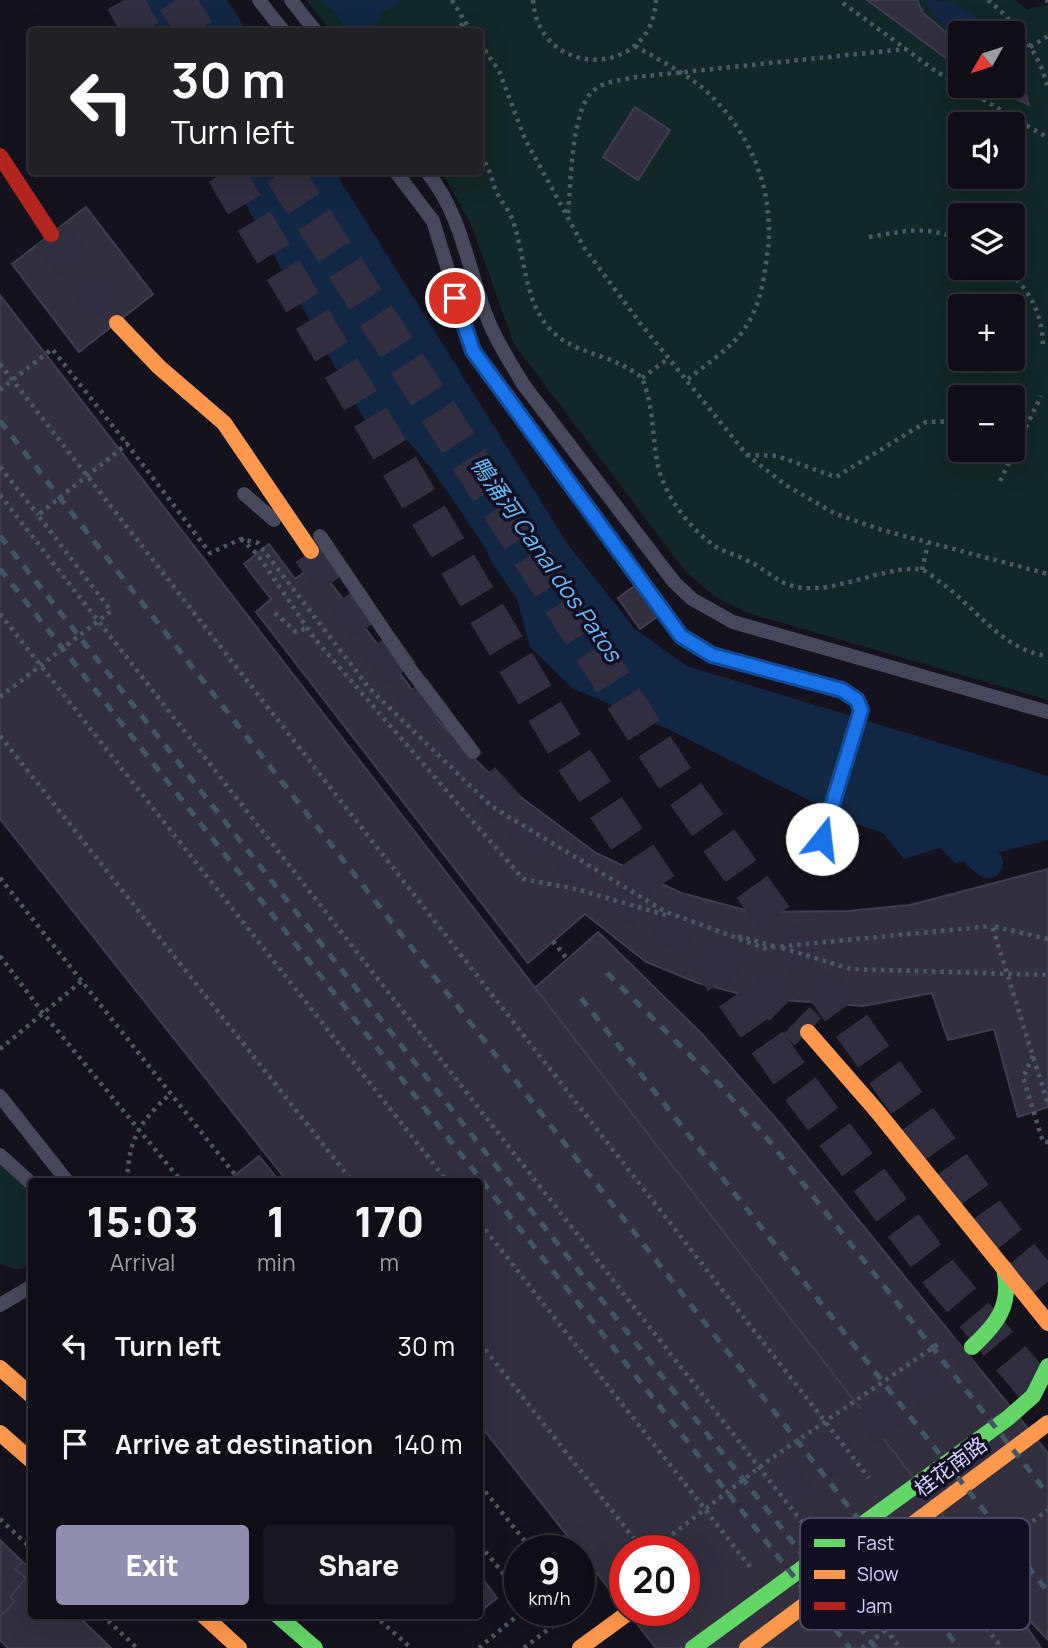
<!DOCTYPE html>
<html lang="en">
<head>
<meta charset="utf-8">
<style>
	:root { --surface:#0f0e16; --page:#18171f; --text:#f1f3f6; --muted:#9b9ca1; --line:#2f2e35; --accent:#908eaf }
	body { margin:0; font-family:Manrope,"Noto Sans SC",sans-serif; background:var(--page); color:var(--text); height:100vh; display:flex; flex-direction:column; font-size:26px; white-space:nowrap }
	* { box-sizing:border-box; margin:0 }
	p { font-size:23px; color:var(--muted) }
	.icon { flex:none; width:38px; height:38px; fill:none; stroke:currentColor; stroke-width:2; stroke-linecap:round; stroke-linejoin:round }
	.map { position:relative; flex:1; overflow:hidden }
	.sheet { position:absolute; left:28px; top:1178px; width:455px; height:441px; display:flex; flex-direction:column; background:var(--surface); border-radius:7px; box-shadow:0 7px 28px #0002,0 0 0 2px var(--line) }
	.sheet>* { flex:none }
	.banner { position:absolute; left:28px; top:28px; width:455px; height:147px; border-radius:7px; box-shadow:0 7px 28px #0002,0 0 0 2px var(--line); background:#202124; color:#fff; overflow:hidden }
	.needle { width:46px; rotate:231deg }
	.buttons { position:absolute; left:948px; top:21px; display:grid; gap:14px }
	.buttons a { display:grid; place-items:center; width:77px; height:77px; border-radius:7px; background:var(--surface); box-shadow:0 7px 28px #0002,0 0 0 2px var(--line); font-size:35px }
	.speed { position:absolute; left:504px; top:1535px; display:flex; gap:14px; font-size:35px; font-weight:700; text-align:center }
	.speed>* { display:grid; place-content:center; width:91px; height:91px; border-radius:50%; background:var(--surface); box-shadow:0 7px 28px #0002,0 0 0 2px var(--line); line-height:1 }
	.speed small { font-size:18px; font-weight:400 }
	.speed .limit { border:10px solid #d22; background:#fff; color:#111 }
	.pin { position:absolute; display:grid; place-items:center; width:60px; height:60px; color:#fff; margin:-30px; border:4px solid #fff; border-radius:50%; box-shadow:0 2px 7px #0007 }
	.me { position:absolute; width:77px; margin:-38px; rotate:16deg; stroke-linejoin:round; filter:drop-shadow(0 0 5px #0008) }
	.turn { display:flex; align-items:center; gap:24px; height:147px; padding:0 28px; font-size:32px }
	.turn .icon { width:91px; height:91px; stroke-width:2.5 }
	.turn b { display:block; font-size:49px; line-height:60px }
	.eta { display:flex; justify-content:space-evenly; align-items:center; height:119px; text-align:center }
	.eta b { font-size:42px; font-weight:800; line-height:49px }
	.action { display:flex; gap:14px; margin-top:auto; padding:14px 28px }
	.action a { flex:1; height:80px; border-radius:7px; background:var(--accent); color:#fff; font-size:28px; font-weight:800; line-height:80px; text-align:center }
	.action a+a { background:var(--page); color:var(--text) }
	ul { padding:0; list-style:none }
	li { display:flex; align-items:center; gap:21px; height:98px; padding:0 28px }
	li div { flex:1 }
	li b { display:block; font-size:26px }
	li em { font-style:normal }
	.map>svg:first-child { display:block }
</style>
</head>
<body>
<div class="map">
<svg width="1048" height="1648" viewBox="0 0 1048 1648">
	<rect width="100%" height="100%" fill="#14121d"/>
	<path fill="#122727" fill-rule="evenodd" d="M306 0H1015L1027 9 1048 5V700L748 613 714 596 685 571 514 344 471 224 442 172H480V32L331 31ZM961 33H1013V86H961ZM961 124H1013V177H961ZM961 215H1013V268H961ZM961 306H1013V359H961ZM961 397H1013V450H961Z
		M0 1162 32 1193 31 1265 18 1270 0 1264Z"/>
	<path fill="#112743" d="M133 0H227L247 31H151Z
		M321 0H400V3L385 10 370 31 346 32 336 13Z
		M923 0C955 0 971 8 991 33H961V37L943 26Z
		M228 172H335L569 546 635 629 687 666 1048 776V840L955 863 940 848 904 859 883 833 856 824 666 728 572 688 530 647 517 599 491 561 486 548C463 519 415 432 382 423 377 422 370 423 366 423Z"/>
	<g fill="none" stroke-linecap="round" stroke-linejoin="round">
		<path stroke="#112743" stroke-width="30" d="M951 832 988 863"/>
	</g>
	<path fill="#32303f" stroke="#3f3d50" stroke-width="2" d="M867 0H917L923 13 961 45V69Z
		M1013 56 1029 105 990 86H1013Z
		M635 107 670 130 638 180 603 157Z
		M86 207 153 294 79 352 12 264Z
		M0 295 1015 1609 1041 1648H656L626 1610H684V1550H625V1609L480 1425V1181H287L0 819Z
		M269 544 295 579 316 564 421 701 455 740 492 776 596 853 681 893 753 912 848 911 910 905 1048 869V1107L1018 1117 994 1029 948 1040 932 993 863 1006 757 998 698 983 646 962 585 914 528 963 256 612 271 599 244 564Z
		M636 585 658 616 640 629 618 598Z
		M598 932 702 1034 778 1121 1048 1453V1640L999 1588 535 988Z
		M259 1156 279 1181H228Z
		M0 1540 32 1571V1615H77L111 1648H8L0 1640Z
		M1 1541 22 1562 15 1569 26 1578 10 1597 15 1601 0 1617Z
		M480 1575 497 1598 482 1610 480 1607Z"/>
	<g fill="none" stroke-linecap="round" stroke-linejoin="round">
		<path stroke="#312f3f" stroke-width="38" stroke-dasharray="38 19" stroke-linecap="butt" d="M51 234 117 323
			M311 551 463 760 509 811 548 845 637 906 725 959 759 984 808 1032
			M684 1569 966 1352"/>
		<path stroke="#312f3f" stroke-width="38" stroke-dasharray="38 19" stroke-linecap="butt" d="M124 0 142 32
			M176 0 196 32
			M225 172 572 757 677 914 793 1079 942 1277 1048 1402
			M283 172 682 789 997 1229 1048 1290"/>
		<path stroke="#4a5964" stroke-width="4.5" stroke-dasharray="3.5 5" stroke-linecap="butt" d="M452 0 471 32
			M533 0C538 79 652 80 656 0
			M988 0C1016 23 1039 52 1048 88
			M1046 0 1048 2
			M843 3 937 72 1048 138
			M454 32 465 22
			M480 43 499 71 525 139 585 249 640 323 747 455 787 486 836 514 882 530 1048 574
			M635 46C659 60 686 73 707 92 752 134 776 194 767 256 763 284 760 307 743 331 729 350 705 365 687 380
			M1030 47 1048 36
			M480 155C489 168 490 173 495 188 499 200 509 209 513 221 525 255 524 300 549 328 574 356 613 353 642 378 654 407 652 436 658 466 665 496 688 526 712 544 722 552 735 554 746 560 777 574 778 590 818 588 844 587 902 563 922 570 928 572 935 578 940 582 976 607 1001 650 1048 656
			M568 213C571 184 571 108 594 90 605 81 623 80 636 77L906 49
			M869 237C905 231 926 225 961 240
			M1004 268C1030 289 1043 314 1043 348
			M0 364 869 1478
			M642 378 669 358
			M0 390 52 349 127 444
			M747 455 777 456 836 477 926 422 961 421
			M0 467 38 515
			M1000 481 1041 396
			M0 495 805 1526
			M241 539 258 555 314 638 523 879 576 889 669 916
			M922 570 928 543
			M275 613 296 632 307 628
			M0 614 447 1181
			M0 697 111 611 38 515 127 444 210 553 241 539 258 543 369 688 491 806 664 911 764 948 992 926
			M0 736 352 1181
			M0 878 240 1181
			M738 936 773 946
			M1048 939 992 926 1048 1104
			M553 941 567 959
			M782 948 851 969 1048 975
			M0 956 43 1013 181 1181
			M0 1049 82 981
			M1033 1056 1023 1077 1043 1142H1048
			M127 1181C129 1138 139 1123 171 1093
			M480 1223 751 1568
			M480 1343 643 1550
			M480 1485 532 1550
			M0 1519 32 1549
			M480 1545 520 1594
			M563 1550 573 1542
			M652 1550 769 1460 941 1342
			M929 1554 1002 1648
			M609 1583 625 1571
			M684 1602 692 1612
			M864 1602 900 1648
			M533 1610 548 1629
			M102 1615 137 1648
			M374 1615 411 1648
			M479 1648 524 1610
			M524 1648 554 1625
			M862 1648 1048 1510"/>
		<path stroke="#48485d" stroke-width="14" d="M259 0 284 32
			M291 0 316 32
			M396 172 433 221 473 351 681 636 712 655 842 690 861 704 822 839
			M427 172C464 217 468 275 491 327 500 347 512 365 523 384L674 582 692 599 733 622 1048 712
			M244 494 274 520
			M320 536 410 669 473 752
			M0 1096 67 1181
			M0 1155 32 1184
			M0 1305 32 1286"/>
		<path stroke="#63d668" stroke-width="16" d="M972 1347C998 1323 1012 1305 1004 1268
			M277 1615 315 1648
			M693 1648 1008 1418 1033 1396 1048 1366"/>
		<path stroke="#ff974d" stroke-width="16" d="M117 323 159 367 224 423 311 551
			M808 1032 876 1110 1048 1323
			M0 1368 32 1396
			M0 1433 32 1461
			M203 1615 239 1648
			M580 1648 628 1613
			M747 1648 1048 1423"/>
		<path stroke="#b3261e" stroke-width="16" d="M0 156 51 234"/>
		<path stroke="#425764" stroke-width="5" stroke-dasharray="10 9" stroke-linecap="butt" d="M0 421 959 1648
			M0 536 876 1648
			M0 569 850 1648
			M607 973 718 1083 771 1143 1048 1494
			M581 998 1048 1592"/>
	</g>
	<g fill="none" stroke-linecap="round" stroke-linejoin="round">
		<g stroke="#114b97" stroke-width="18">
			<path id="route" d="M455 298 473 351 681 636 712 655 842 690 857 700 861 710 822 839"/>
		</g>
		<use href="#route" stroke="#1a73e8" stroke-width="12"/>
	</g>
	<g text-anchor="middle" stroke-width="7" stroke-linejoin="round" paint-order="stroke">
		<g font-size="21" fill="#d3d1fd" stroke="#110e21">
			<text transform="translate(951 1467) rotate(-37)" y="7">桂花南路</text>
		</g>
		<g font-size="23" font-style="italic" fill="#64bbf7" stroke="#110e21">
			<text transform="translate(546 559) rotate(55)" y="8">鴨涌河 Canal dos Patos</text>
		</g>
	</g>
	<rect x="800" y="1518" width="230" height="112" rx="10" fill="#110e21" stroke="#4b4863" stroke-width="2"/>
	<rect x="814" y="1539" width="31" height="8" fill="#63d668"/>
	<rect x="814" y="1570" width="31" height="9" fill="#ff974d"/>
	<rect x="814" y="1602" width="31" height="8" fill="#b3261e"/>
	<g font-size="19" fill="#d3d1fd">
		<text x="857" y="1550">Fast</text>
		<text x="857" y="1581">Slow</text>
		<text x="857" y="1613">Jam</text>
	</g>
</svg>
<div class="buttons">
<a><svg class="needle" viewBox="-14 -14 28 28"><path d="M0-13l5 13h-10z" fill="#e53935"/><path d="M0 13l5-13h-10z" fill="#9b9ca1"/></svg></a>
<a><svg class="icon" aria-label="sound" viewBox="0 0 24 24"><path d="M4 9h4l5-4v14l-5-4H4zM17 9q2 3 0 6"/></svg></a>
<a><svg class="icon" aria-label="layers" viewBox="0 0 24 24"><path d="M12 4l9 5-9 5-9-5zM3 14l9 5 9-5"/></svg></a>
<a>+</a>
<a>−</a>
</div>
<div class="speed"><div>9<small>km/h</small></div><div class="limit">20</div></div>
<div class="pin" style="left:455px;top:298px;background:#d93025"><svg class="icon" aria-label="arrive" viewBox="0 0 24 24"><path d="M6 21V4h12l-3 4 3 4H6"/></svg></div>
<svg class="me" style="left:822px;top:839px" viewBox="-20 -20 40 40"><circle r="19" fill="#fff"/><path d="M0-13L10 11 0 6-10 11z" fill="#1a73e8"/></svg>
<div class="banner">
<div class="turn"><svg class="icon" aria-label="left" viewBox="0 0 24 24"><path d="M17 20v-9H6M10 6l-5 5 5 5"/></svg><div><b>30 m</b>Turn left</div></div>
</div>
<section class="sheet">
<div class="eta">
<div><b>15:03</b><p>Arrival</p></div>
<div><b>1</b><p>min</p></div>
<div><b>170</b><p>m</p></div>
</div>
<ul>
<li><svg class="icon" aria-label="left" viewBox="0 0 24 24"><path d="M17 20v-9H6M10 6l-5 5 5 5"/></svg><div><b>Turn left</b></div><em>30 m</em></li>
<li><svg class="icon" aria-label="arrive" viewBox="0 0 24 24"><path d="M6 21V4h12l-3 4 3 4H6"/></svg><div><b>Arrive at destination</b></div><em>140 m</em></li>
</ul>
<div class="action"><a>Exit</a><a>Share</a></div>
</section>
</div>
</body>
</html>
